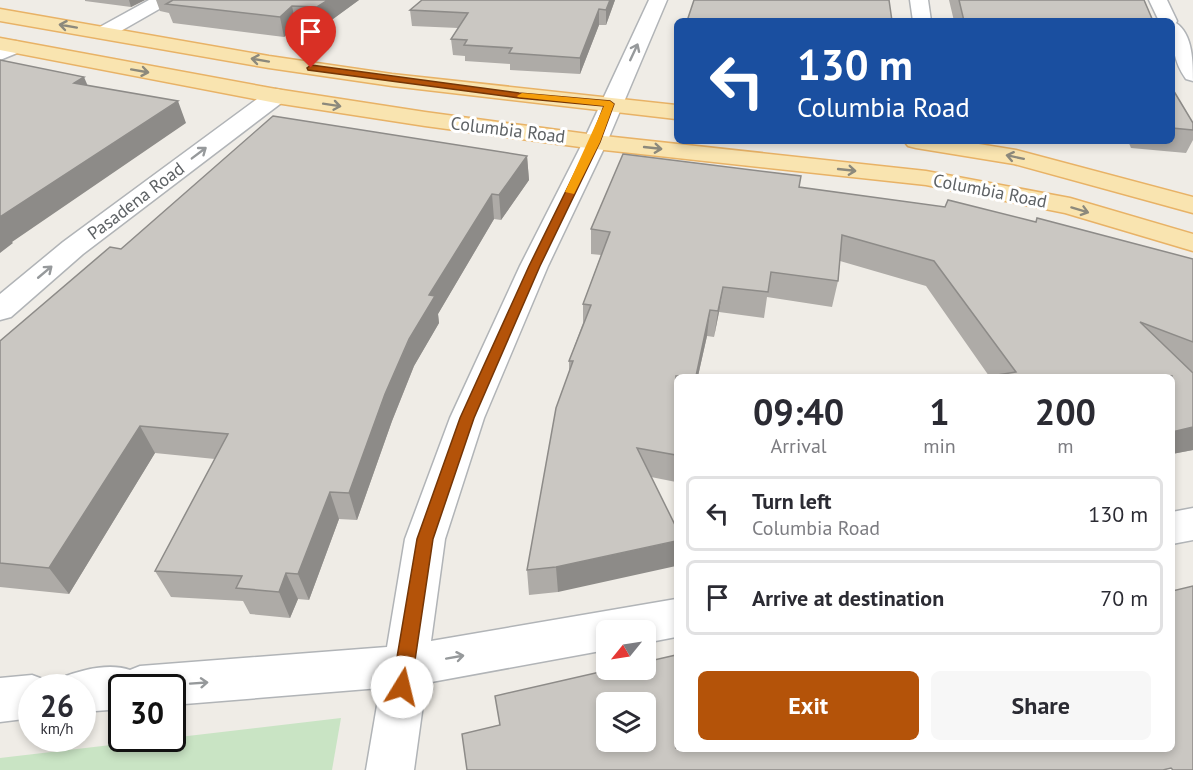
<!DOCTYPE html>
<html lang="en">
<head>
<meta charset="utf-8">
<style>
	:root { --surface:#fff; --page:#f7f7f7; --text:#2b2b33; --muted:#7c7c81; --line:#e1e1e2; --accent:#b45309 }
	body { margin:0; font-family:"PT Sans",sans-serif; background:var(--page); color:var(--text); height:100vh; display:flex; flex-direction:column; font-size:22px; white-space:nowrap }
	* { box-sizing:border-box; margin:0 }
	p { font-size:20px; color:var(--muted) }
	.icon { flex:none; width:33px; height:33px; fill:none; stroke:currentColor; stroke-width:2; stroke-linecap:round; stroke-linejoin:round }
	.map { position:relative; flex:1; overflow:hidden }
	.sheet { position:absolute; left:674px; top:374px; width:501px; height:378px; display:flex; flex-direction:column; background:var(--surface); border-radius:9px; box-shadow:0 3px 9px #0003 }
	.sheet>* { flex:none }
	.guide { position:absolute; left:674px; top:18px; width:501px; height:126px; border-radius:9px; box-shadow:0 3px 9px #0003; background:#1a4fa0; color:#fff; overflow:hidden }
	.needle { width:39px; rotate:240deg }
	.fabs { position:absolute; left:596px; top:620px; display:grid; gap:12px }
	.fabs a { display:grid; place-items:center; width:60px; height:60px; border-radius:9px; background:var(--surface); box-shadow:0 3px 9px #0003; font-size:30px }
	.speed { position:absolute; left:18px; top:674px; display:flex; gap:12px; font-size:30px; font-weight:700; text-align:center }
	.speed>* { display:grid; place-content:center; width:78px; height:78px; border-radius:50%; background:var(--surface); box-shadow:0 3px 9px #0003; line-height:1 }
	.speed small { font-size:15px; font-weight:400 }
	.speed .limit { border:3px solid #111; border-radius:9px; background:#fff; color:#111 }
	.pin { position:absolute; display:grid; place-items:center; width:51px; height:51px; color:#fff; margin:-62px -26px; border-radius:50% 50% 50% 0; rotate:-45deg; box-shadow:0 0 6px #0007 }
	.pin .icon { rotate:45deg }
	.me { position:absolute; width:66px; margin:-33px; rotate:9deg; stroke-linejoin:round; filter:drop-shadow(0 0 4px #0008) }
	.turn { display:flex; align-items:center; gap:21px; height:126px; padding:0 24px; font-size:27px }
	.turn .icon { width:78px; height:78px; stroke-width:2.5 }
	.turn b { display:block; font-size:42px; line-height:51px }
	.eta { display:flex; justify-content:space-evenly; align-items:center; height:102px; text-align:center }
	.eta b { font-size:36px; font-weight:800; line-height:42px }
	.action { display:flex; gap:12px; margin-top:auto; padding:12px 24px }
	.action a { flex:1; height:69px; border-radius:9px; background:var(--accent); color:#fff; font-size:24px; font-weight:800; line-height:69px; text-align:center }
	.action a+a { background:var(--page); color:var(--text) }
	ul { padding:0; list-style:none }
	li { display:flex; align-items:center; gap:18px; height:75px; margin:0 12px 9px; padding:0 12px; border:3px solid var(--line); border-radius:9px }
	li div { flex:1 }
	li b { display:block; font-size:22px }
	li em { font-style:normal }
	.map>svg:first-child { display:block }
</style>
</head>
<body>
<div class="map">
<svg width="1193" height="770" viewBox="0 0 1193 770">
	<rect width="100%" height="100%" fill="#efece6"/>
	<path fill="#c9e4c4" d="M341 718 332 770H0V758Z"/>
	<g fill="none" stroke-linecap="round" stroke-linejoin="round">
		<g stroke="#b1b4b7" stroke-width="3">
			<path id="minor" d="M149 0H171L168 4 112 36H98L95 32 98 28Z
				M649 0H667L607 142 548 266 484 418 445 539 431 641 676 599V637L645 643V630H606V650L426 683 414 770H366L380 688 172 705V687H122V709L82 712V687H61L66 676C84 669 111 663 130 670L140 666 387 647 405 539 450 418 520 266 583 142Z
				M910 0H928L931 21H913Z
				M1149 0H1167L1177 21 1176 23C1193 34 1193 63 1193 81L1186 79C1173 61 1172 43 1172 21H1159Z
				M15 41 22 43 25 47 22 51 0 60V46Z
				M276 89 284 91 287 96 284 101 83 254 11 317 0 320V294L63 242 268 91Z
				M1193 508V540L1172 544V512Z
				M32 675 48 681 51 687H32V718L0 722V678Z"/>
		</g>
		<g stroke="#e8b266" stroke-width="3">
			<path id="primary" d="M0 9 269 56 392 74 676 105V119L392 86 269 68 0 21Z
				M0 38 276 89 425 112 595 135 926 171 1070 198 1193 234V251L1065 213 926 185 595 149 425 126 276 103 0 50Z
				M904 141H960L1016 150 1193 197V213L1014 164 916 148 908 146Z"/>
		</g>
		<use href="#minor" fill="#fff" fill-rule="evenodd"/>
		<use href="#primary" fill="#f9e4b0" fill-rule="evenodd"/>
	</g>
	<path fill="#aeaba7" d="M85 0H145L131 7 85 1Z
		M156 0H359L322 27 296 25 284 37 173 23 169 13 160 11Z
		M422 0H615L606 25H599L580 74 510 70V64L465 61V56L453 55 451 39 458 28 412 26 410 10Z
		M949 0H1144L1153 21H954Z
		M1172 88 1193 123V140L1186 153 1131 148 1128 141H1172Z
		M527 156 529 180 501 220 494 219 438 314 439 323 414 366 392 421 357 520 339 519 309 600 298 599 290 618 250 614 243 601 171 597 155 571 215 459 155 453 69 594 0 587V341L121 249Z
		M799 187 1036 222 1193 259V450L1172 454V376H989L926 286 840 261 838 281 832 307 767 297 764 318 719 312 714 337 707 336 698 376H676V482L651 477 558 592 529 595 527 570 569 372V361L583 323V304L601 255 591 254V229Z"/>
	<path fill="#8d8b88" d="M129 0H145L131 7Z
		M328 0H359L322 27 317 7Z
		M610 0H615L606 25V10Z
		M292 6 296 25 284 37 280 17Z
		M599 9V25L580 74V58Z
		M84 77 93 98 74 83Z
		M178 101 186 123 12 242 13 243 0 253V217Z
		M527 156 529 180 501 220 499 195Z
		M492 194 494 219 438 314 439 323 414 366 392 421 357 520 349 493 385 394 429 295Z
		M723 287 719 312 714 337 718 311Z
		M710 310 707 336 698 376H696Z
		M140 426 155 453 69 594 49 568Z
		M1193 427V450L1172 454V432Z
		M330 492 339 519 309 600 298 574Z
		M676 541V566L558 592 556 567Z
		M286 573 298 599 290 618 279 592Z"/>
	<path fill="#cac7c2" stroke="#8d8b88" stroke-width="1.5" fill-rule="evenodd" d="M173 0H328L317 7 292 6 280 17 166 4Z
		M422 0H610L606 10 599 9 580 58 509 53 512 48 464 45 467 40 451 39 468 13 410 10Z
		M694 0H889L892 21H687Z
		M959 0H1144L1153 21H964Z
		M0 60 84 77 74 83 178 101 0 217Z
		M1172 88 1193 123V130L1172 128Z
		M273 116 527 156 499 195 492 194 429 295 435 296 409 339 385 394 349 493 330 492 298 574 286 573 279 592 236 588 242 576 155 571 228 434 140 426 49 568 0 563V341L110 247 121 249Z
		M623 154 801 176 799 187 945 207 948 200 1036 222 1037 218 1193 259V342L1140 322 1193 373V427L1172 432V376H991L1016 372 934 261 842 235 838 281 771 272 768 292 723 287 718 311 710 310 696 376H676V455L637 448 676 527V541L556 567 527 570 556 408 573 361H569L591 305 583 304 610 232 591 229Z
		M1193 586V770H1173L1171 768 1163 770H467L462 734 500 725 495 696 613 669H645V662L676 655V748H1172V591ZM606 702H645V741H606Z"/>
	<defs><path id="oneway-shaft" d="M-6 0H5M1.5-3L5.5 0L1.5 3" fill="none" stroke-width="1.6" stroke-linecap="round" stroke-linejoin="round" transform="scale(1.5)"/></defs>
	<g stroke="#8c897c">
		<use href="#oneway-shaft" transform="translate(68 26) rotate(-170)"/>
		<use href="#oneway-shaft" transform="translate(260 60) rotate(-170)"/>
		<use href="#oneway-shaft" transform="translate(140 71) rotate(10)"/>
		<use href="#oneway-shaft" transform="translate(332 105) rotate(9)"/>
		<use href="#oneway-shaft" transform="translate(653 148) rotate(6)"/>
		<use href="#oneway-shaft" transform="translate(1015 157) rotate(-168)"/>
		<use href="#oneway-shaft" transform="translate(847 170) rotate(6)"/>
		<use href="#oneway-shaft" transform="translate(1080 210) rotate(17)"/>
	</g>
	<g stroke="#96999b">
		<use href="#oneway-shaft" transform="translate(634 52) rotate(-65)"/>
		<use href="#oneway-shaft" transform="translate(199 153) rotate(-37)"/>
		<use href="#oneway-shaft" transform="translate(45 272) rotate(-40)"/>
		<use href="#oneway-shaft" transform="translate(455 657) rotate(-10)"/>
		<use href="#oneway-shaft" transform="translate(199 683) rotate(-4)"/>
	</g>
	<path fill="#b45309" stroke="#753606" stroke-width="1.5" d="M311 65 519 93 610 101 614 104 600 142 540 266 474 418 433 539 411 687 408 693 402 696 395 693 392 687 417 539 460 418 529 266 590 142 604 106 519 98 308 70 307 68Z"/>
	<path fill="#f59e0b" d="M522 93 610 101 614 104 600 142 574 194 565 192 604 106 518 97 517 96Z"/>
	<g text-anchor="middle" stroke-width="6" stroke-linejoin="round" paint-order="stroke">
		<g font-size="18" fill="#5e6265" stroke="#fff">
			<text transform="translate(508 130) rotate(7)" y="6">Columbia Road</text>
			<text transform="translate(990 191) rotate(11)" y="6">Columbia Road</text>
			<text transform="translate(136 201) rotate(-37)" y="6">Pasadena Road</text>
		</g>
	</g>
</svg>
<div class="fabs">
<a><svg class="needle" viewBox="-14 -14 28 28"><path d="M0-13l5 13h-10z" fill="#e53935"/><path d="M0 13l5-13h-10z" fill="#7c7c81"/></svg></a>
<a><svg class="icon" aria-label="layers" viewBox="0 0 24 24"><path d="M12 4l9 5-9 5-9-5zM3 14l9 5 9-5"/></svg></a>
</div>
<div class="speed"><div>26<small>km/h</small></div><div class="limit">30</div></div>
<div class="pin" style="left:311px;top:68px;background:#d93025"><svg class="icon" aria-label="arrive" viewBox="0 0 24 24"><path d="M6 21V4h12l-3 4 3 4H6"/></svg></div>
<svg class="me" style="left:402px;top:687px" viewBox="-20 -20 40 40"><circle r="19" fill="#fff"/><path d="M0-13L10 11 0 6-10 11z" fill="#b45309"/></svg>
<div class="guide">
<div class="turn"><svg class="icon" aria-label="left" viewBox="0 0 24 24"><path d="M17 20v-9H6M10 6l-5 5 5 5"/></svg><div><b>130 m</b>Columbia Road</div></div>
</div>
<section class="sheet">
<div class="eta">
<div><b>09:40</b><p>Arrival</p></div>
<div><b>1</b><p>min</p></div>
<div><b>200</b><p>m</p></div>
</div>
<ul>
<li><svg class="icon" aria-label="left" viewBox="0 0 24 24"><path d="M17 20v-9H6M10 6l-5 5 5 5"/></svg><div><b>Turn left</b><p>Columbia Road</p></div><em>130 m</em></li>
<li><svg class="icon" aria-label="arrive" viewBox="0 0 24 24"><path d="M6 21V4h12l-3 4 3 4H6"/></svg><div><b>Arrive at destination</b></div><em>70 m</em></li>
</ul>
<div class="action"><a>Exit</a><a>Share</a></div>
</section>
</div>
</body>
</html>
